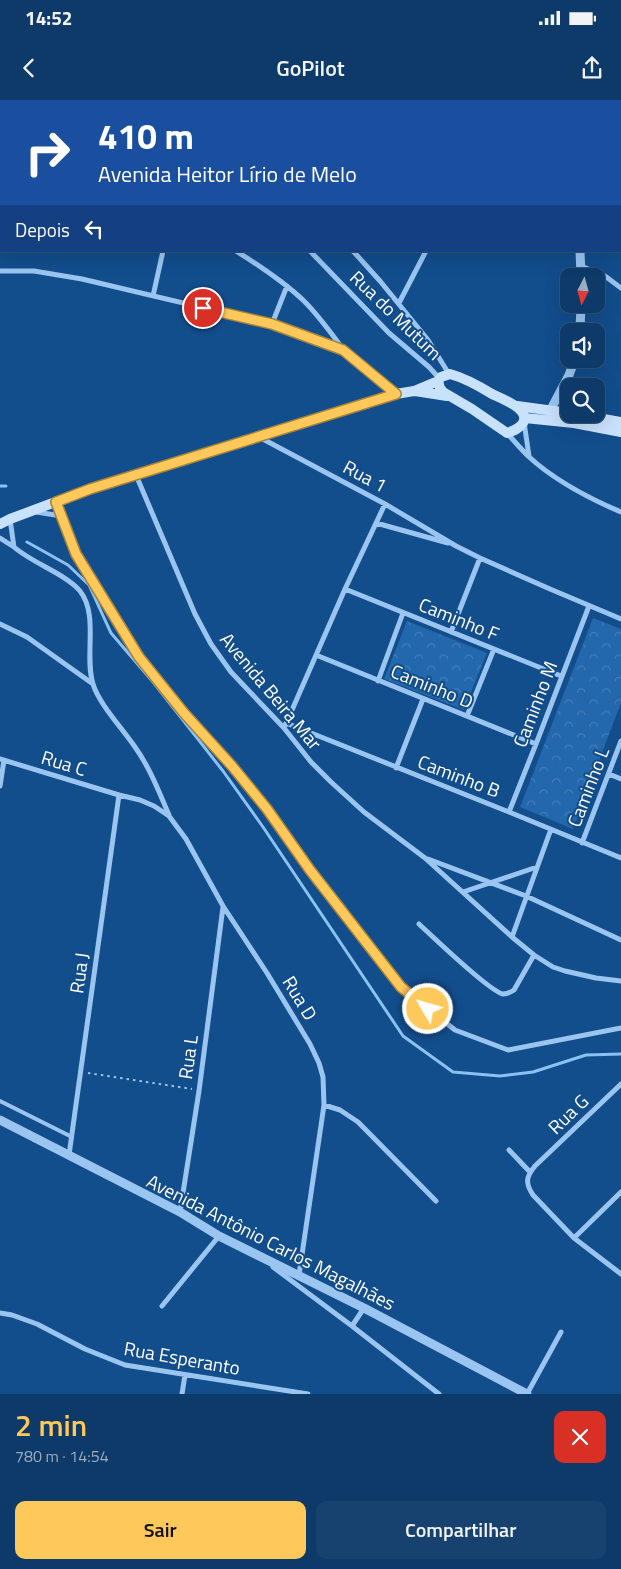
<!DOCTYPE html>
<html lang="pt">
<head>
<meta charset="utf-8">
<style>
	:root { --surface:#0e3a69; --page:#17416f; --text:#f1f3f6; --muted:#9badc0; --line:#2e547d; --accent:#ffc85a }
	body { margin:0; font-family:"Titillium Web",sans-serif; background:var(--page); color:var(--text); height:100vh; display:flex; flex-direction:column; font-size:19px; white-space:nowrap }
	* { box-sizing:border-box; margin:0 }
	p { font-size:16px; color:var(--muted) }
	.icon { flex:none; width:28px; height:28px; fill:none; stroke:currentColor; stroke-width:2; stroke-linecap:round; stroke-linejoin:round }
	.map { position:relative; height:1294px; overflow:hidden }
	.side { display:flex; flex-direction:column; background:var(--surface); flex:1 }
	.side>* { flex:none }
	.banner { position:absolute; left:0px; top:0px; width:621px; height:152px; box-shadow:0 5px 20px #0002,0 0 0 1px var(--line); background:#1a4fa0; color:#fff; overflow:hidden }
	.needle { width:32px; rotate:186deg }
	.controls { position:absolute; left:560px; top:168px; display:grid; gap:10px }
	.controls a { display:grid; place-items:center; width:45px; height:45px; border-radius:10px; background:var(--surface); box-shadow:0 5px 20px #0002,0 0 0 1px var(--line); font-size:25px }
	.pin { position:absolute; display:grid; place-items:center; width:42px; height:42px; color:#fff; margin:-21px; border:2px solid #fff; border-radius:50%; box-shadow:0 1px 5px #0007 }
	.me { position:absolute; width:55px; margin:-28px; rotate:308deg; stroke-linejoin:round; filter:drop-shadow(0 0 4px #0008) }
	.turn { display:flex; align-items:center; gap:18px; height:105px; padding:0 15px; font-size:22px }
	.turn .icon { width:65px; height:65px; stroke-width:2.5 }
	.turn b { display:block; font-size:35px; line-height:42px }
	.then { display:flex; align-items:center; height:48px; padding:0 15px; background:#0003; gap:10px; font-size:19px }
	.round { display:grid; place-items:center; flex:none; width:52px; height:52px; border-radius:10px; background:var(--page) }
	.headline { display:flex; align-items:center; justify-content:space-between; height:85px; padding:0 15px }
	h1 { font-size:30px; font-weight:600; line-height:38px; color:var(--accent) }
	.cta { display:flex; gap:10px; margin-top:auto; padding:10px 15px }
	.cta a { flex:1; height:58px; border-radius:10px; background:var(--accent); color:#111; font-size:20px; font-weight:600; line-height:58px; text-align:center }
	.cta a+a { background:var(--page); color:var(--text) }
	.status { display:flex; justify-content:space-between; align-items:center; height:35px; padding:0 25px; background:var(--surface); direction:ltr }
	.status svg { height:14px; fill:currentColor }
	header { display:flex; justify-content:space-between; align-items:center; height:65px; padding:0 15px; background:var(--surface); font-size:22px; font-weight:600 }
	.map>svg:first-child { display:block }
</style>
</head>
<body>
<div class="status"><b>14:52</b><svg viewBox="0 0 49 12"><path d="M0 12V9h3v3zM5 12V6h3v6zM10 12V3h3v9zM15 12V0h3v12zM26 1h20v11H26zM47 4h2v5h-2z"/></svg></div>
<header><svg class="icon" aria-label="back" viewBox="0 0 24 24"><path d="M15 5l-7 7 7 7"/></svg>GoPilot<svg class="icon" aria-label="share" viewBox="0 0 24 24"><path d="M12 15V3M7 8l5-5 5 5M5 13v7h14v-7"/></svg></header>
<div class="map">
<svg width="621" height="1294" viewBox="0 0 621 1294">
	<defs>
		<pattern id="park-crowns" width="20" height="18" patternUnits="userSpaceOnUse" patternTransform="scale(1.25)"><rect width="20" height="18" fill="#2367ac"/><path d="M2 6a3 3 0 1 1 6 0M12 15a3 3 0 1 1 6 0" fill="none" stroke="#447eb8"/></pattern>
	</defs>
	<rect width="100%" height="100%" fill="#124d8c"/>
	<path fill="url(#park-crowns)" d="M593 518 621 529V603L573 729 520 707Z
		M407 521 487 553 464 610 384 579Z"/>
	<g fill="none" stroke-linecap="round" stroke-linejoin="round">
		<path stroke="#8bc1f5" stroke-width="3" d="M0 386H6
			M27 442 68 465 89 485 111 533 153 582 223 671 263 727 403 936 453 972 500 976 533 972 586 955 621 954"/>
		<path stroke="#9ac5f1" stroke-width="2" stroke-dasharray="2.5 4" stroke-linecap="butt" d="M380 0V1
			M88 973 192 989"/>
		<path stroke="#9ac5f1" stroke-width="4" d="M299 0 300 1
			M0 1001 72 1037"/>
		<path stroke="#9ac5f1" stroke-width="5" d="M96 0 99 1
			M187 0 188 1
			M620 71 621 72
			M0 84H1
			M0 123H1
			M236 151C260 166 283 181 304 201 319 216 331 233 343 249
			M310 151 389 233 429 267 439 278
			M353 151 380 181 428 240 449 274
			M581 166 605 176 621 188
			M0 171H34L82 179 272 224 343 250 396 293
			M153 196 163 151
			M399 203 426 151
			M272 224 287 186
			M524 322 529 356
			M507 333C514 341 521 349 528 356 555 381 588 398 621 412
			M259 337 385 404 456 446 480 458 550 489 621 519
			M136 375 195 514 211 544 231 572 284 628 311 662 331 682 364 712 425 758 512 837 534 855 553 867 565 871 596 878 621 881
			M56 402 76 454 139 557 183 613 232 666 267 709 310 770 401 887 455 930 508 950 621 928
			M36 412 62 416
			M10 419 14 447C32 463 66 474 80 491 99 515 84 556 93 584 99 604 123 629 135 647 150 668 159 692 169 715
			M376 423 448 443
			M0 438 14 447
			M345 489 561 576
			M0 524 27 537 93 584
			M451 532 480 458
			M316 555 536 644
			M378 581 403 513
			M467 616 494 549
			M286 623 509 712 621 758
			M285 626 345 489 385 404
			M0 659 119 695 140 700 154 706 169 716 186 739 223 806 267 873 310 944 319 963 323 977 324 1005 299 1175
			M396 668 423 599
			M609 674 621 679
			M0 686 4 660
			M509 712 536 644 589 506
			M582 743 621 641
			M428 759 526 796 621 840
			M463 792 537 767
			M419 824C432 836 490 892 503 894 508 894 511 892 514 890L534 855
			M512 837 551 729
			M621 984 535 1066C526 1077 525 1083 533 1095L574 1138 621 1174
			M324 1005 340 1010 358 1022 436 1101
			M509 1050 530 1072
			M69 1055 119 695
			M180 1112 199 991 223 807
			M574 1138 621 1092
			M273 1167 352 1226 439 1294
			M162 1206 219 1136
			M0 1213 12 1215 37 1224 85 1249 125 1265 308 1294
			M352 1226 364 1208
			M182 1294 185 1275
			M527 1294 561 1232"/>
		<path stroke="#9ac5f1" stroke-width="9" d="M558 1V0
			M580 151 581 176
			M580 231 581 204
			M551 309 569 275 575 259
			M0 1020 180 1112 219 1136 364 1208 527 1294"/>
		<path stroke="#c8e1fc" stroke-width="10" d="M450 274C465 278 479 286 492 294 502 299 531 309 523 323 519 329 513 331 507 333L472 309 443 292 440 288 438 281 441 277Z
			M415 291 447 296
			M517 306 569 313
			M576 314 621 322
			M525 318 574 323 621 332
			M0 424 10 419 90 389 396 294 414 291 438 281"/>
	</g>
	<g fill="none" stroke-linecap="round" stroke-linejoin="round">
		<g stroke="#a6823a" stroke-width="12">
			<path id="route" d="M203 208 272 224 343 250 396 294 90 389 56 402 76 454 139 557 184 613 232 666 267 709 310 770 401 887 428 909"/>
		</g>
		<use href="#route" stroke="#ffc85a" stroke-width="9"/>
	</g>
	<g text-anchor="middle" stroke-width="4" stroke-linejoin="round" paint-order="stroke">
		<g font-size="19" fill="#fff" stroke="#124d8c">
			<text transform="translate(396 215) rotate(44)" y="7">Rua do Mutum</text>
			<text transform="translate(365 376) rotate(28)" y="7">Rua 1</text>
			<text transform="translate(459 519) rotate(22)" y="7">Caminho F</text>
			<text transform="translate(432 586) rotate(22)" y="7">Caminho D</text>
			<text transform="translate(271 591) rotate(50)" y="7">Avenida Beira Mar</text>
			<text transform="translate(535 604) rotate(-69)" y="7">Caminho M</text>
			<text transform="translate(64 663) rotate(17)" y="7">Rua C</text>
			<text transform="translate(459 676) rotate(21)" y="7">Caminho B</text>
			<text transform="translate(588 687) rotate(-69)" y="7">Caminho L</text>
			<text transform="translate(79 873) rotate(-82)" y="7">Rua J</text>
			<text transform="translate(300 898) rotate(59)" y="7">Rua D</text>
			<text transform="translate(188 957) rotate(-82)" y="7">Rua L</text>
			<text transform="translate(568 1014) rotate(-44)" y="7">Rua G</text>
			<text transform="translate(271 1142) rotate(27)" y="7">Avenida Antônio Carlos Magalhães</text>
			<text transform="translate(182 1258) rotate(10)" y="7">Rua Esperanto</text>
		</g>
	</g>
</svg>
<div class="controls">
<a><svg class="needle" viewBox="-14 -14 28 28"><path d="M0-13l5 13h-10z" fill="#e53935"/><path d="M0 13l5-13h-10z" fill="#9badc0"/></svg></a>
<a><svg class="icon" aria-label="sound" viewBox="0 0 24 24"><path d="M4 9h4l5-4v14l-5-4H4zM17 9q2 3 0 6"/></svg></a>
<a><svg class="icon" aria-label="search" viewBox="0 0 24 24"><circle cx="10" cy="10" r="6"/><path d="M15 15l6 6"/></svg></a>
</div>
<div class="pin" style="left:203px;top:208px;background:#d93025"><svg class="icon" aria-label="arrive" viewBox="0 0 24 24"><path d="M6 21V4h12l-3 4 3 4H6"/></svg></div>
<svg class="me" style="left:428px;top:909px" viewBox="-20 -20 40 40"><circle r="17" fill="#ffc85a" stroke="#fff" stroke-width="3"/><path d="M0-11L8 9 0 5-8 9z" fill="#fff"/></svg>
<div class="banner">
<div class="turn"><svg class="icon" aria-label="right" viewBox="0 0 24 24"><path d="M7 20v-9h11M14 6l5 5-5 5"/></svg><div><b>410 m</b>Avenida Heitor Lírio de Melo</div></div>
<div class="then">Depois<svg class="icon" aria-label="left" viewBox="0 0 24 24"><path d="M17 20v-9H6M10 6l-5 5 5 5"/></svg></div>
</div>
</div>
<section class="side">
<div class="headline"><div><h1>2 min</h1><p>780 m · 14:54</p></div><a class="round" style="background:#d93025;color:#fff"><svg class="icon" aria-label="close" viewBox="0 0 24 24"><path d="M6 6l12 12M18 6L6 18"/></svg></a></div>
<div class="cta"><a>Sair</a><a>Compartilhar</a></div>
</section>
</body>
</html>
